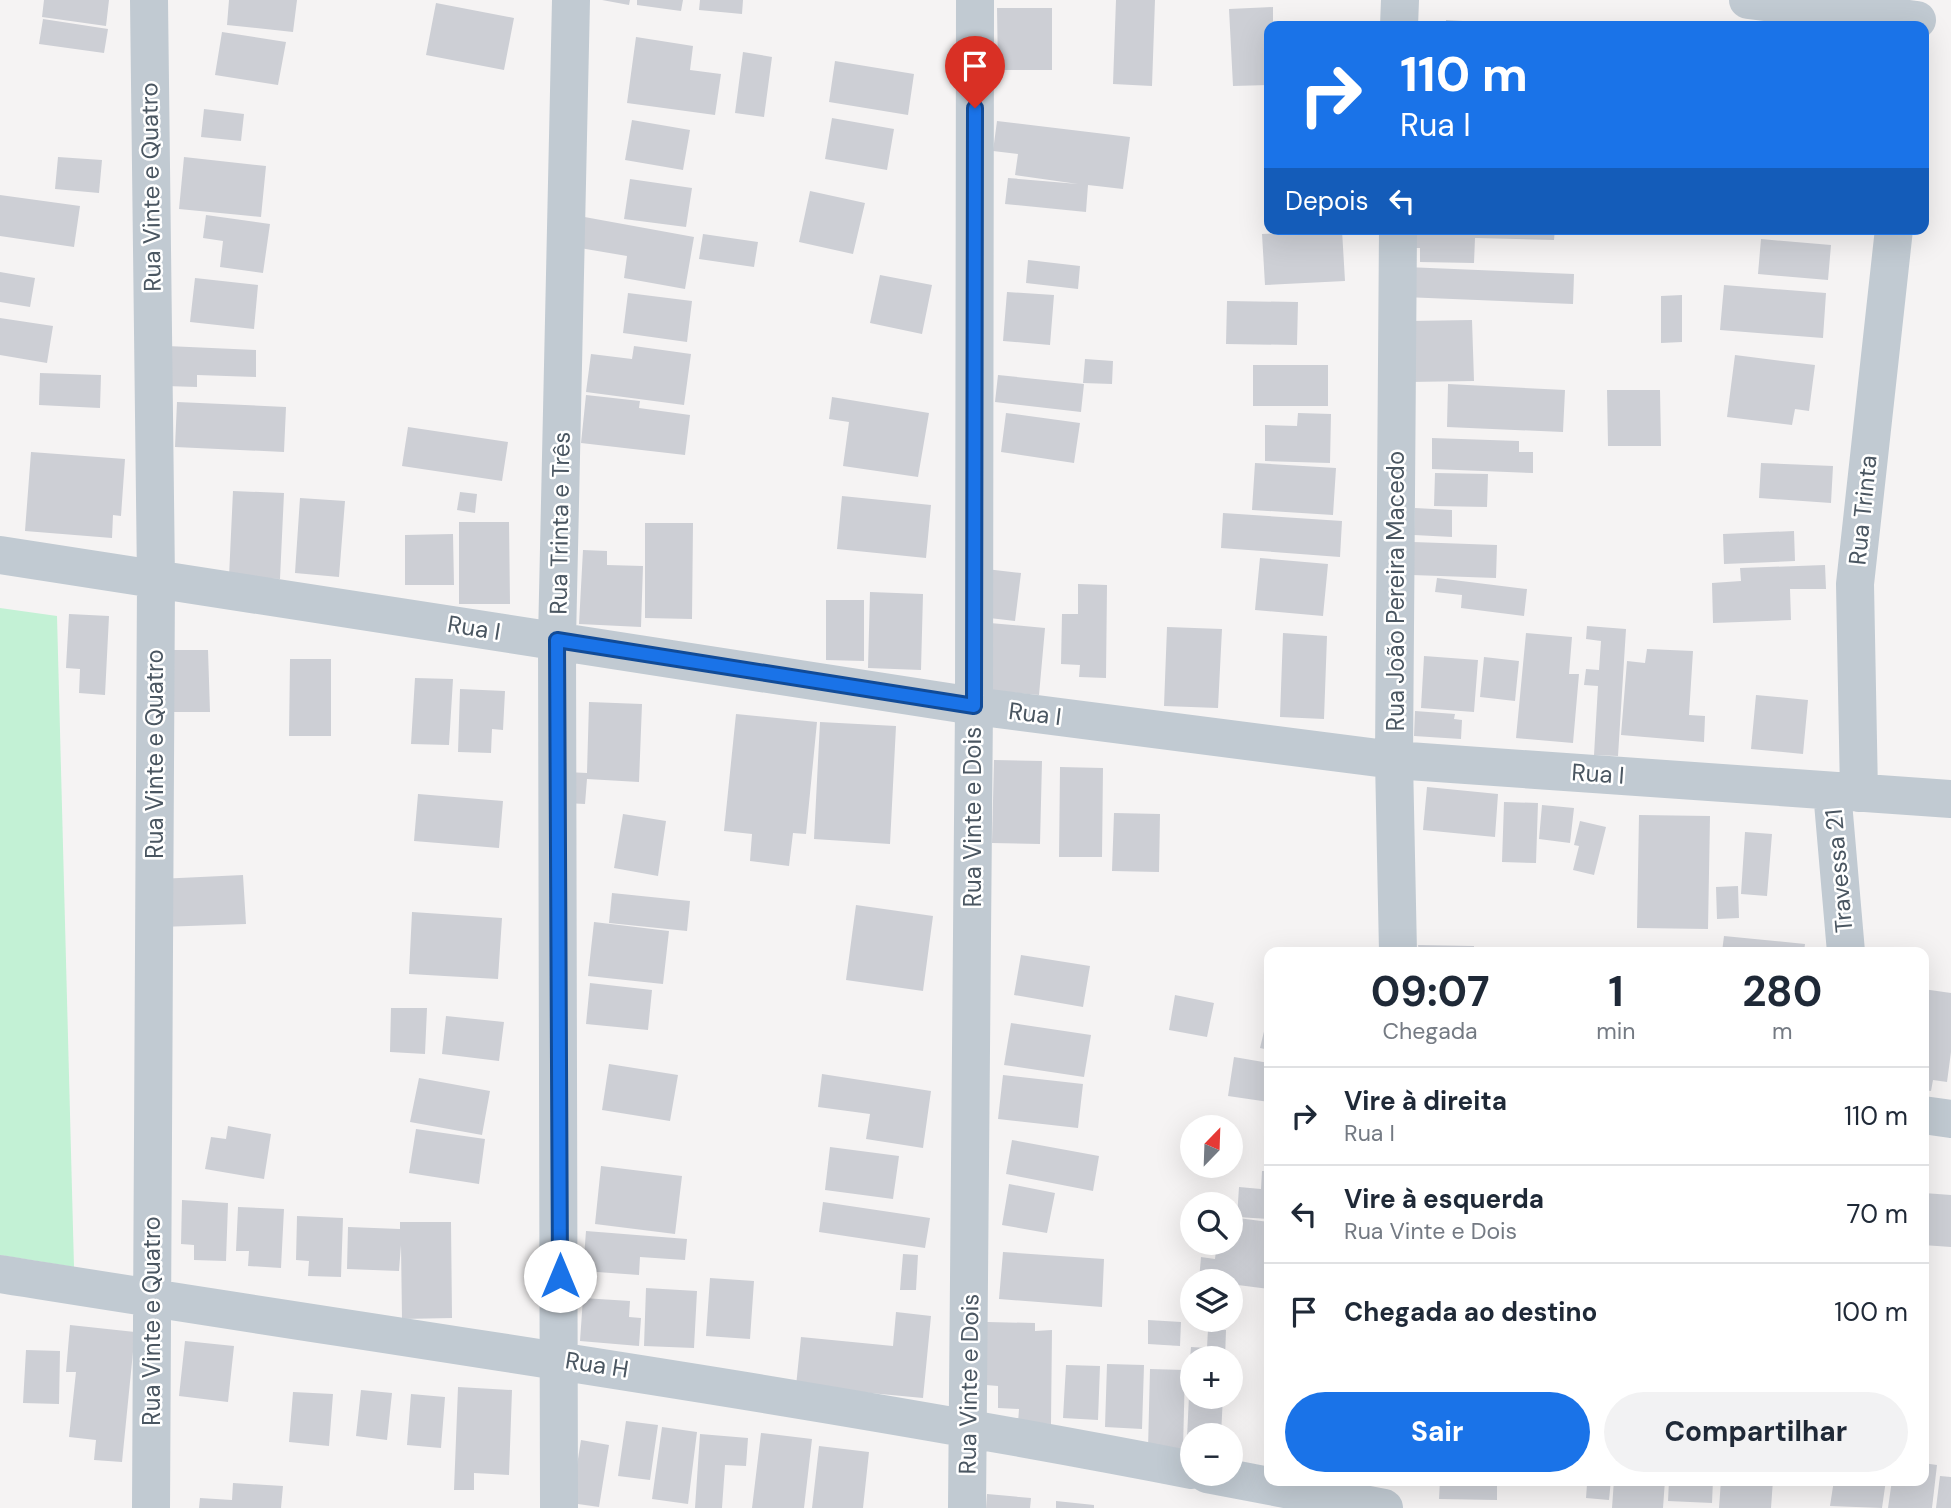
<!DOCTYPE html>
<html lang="pt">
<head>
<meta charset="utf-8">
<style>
	:root { --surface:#fff; --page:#f2f2f3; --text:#1f2937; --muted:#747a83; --line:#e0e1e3; --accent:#1a73e8 }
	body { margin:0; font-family:"DM Sans",sans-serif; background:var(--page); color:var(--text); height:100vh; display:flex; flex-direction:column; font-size:26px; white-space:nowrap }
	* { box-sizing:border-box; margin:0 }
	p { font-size:23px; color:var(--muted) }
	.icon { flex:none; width:38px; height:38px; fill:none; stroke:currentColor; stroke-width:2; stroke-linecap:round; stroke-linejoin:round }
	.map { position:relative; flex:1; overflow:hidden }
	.sheet { position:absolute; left:1264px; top:947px; width:665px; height:539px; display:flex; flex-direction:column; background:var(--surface); border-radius:14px; box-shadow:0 7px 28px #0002 }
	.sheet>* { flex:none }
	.banner { position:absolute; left:1264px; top:21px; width:665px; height:214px; border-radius:14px; box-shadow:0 7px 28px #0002; background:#1a73e8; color:#fff; overflow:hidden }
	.needle { width:46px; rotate:23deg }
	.controls { position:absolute; left:1180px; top:1115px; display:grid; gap:14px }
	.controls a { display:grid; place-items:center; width:63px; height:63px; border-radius:50%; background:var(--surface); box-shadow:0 7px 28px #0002; font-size:35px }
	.pin { position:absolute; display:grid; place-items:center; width:60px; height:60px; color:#fff; margin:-72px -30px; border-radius:50% 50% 50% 0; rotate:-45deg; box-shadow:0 0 7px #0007 }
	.pin .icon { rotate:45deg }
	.me { position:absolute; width:77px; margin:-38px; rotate:0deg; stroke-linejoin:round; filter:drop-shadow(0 0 5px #0008) }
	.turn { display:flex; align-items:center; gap:24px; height:147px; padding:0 21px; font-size:32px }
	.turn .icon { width:91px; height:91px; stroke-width:2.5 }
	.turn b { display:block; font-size:49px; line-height:60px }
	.then { display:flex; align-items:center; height:66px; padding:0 21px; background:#0003; gap:14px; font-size:26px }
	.eta { display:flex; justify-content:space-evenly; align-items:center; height:119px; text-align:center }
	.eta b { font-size:42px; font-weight:700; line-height:49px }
	.cta { display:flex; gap:14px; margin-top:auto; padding:14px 21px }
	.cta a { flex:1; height:80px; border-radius:42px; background:var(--accent); color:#fff; font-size:28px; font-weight:700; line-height:80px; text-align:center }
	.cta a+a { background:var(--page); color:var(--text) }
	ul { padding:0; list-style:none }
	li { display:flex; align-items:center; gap:21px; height:98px; padding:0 21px; border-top:2px solid var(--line) }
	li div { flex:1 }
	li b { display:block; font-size:26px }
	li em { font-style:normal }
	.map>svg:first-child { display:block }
</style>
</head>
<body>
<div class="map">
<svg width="1951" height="1508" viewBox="0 0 1951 1508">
	<rect width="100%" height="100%" fill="#f5f3f3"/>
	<path fill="#c3f1d5" d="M0 608 57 616 74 1267 0 1255Z"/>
	<path fill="#cdcfd5" d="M44 0H109L106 26 42 17Z
		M229 0H297L293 32 227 25Z
		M602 0H630L629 5Z
		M637 0H683L681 11 637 5Z
		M700 0H743L742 14 699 10Z
		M1116 0H1155L1152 86 1113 84Z
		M436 3 514 18 504 70 426 55Z
		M1273 7V26H1269V85L1233 86 1229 9Z
		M997 8H1052V70H998Z
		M43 19 108 29 104 53 39 44Z
		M1446 20 1496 23V26H1446Z
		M222 32 286 42 278 85 215 75Z
		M636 37 693 46 690 70 721 74 715 115 627 103Z
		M743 52 772 57 764 117 735 113Z
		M835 61 914 74 908 115 829 102Z
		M204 109 244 114 241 141 201 137Z
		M832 118 894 129 887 170 825 159Z
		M632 120 690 130 683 170 625 160Z
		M997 121 1130 137 1123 189 1088 185 1086 212 1005 204 1008 178 1078 184 1015 175 1018 154 993 151Z
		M58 157 102 160 99 193 55 189Z
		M184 157 266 166 261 217 179 209Z
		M630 179 692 188 686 227 624 219Z
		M810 191 865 203 853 254 799 242Z
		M0 195 80 206 74 247 0 236Z
		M206 215 270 224 263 273 220 267 223 241 203 238Z
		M579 216 694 237 685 289 624 278 627 256 574 247Z
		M1409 229H1555L1554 240 1475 238 1474 263 1420 262V248H1408Z
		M1342 230 1345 281 1265 285 1262 234Z
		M703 234 758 242 754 267 699 259Z
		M1761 239 1831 245 1828 280 1758 274Z
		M1028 260 1080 266 1078 289 1026 283Z
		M1406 267 1574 274 1573 304 1404 297Z
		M0 272 35 278 30 307 0 302Z
		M880 275 932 285 922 334 870 323Z
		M195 278 258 285 254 329 190 322Z
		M1724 285 1826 293 1823 338 1720 330Z
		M1007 292 1054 295 1050 345 1003 341Z
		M628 293 692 301 687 342 623 333Z
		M1682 295V342L1661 343V296Z
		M1227 301 1298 302 1297 345 1226 344Z
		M0 318 53 326 47 363 0 355Z
		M1472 320 1474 381 1409 382 1408 321Z
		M167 346 256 350V377L197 375V387L166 386Z
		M634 346 691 354 684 405 586 392 591 354 632 359Z
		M1735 355 1815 365 1809 411 1795 409 1792 425 1727 417Z
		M1085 359 1113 361 1112 384 1083 383Z
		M1253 365H1328V406H1253Z
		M40 373 101 375 100 408 39 405Z
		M998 375 1084 384 1081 412 995 402Z
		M1448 384 1565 390 1563 432 1447 427Z
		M1607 390H1660L1661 446H1608Z
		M586 395 640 401 639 408 690 415 685 455 581 443Z
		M832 397 929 413 918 477 843 466 849 422 829 419Z
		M177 402 286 407 284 452 175 447Z
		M1006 413 1080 423 1074 463 1001 452Z
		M1298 413 1331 414 1330 463 1265 461V425L1297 426Z
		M408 427 508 442 502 481 402 466Z
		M1432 438 1519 441V452H1533V473L1432 469Z
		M31 452 125 459 121 516 113 515 112 538 25 531Z
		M1255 463 1336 468 1333 515 1252 510Z
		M1761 463 1833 466 1831 503 1759 498Z
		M1435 473 1488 474 1487 507 1434 506Z
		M233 491 284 493 280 579 229 577Z
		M460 492 477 494 475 513 457 510Z
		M842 496 931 505 926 558 837 549Z
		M300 498 345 501 339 577 295 573Z
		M1415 508 1452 510V537L1414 535Z
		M1223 513 1342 521 1340 557 1221 548Z
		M459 522H509L510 604H459Z
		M645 523H693L692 619 645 618Z
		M1794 531 1795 561 1724 564 1723 534Z
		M453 534 454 585H405V535Z
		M1413 542 1497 545 1496 578 1412 575Z
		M583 550 607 551V565L643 566 641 627 579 624Z
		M1260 558 1328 564 1323 616 1255 610Z
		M1825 565 1826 589H1790L1791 620 1713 623 1712 583 1741 581 1740 568Z
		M986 569 1021 573 1015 621 981 617Z
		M1437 578 1527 589 1524 616 1461 608 1462 595 1435 592Z
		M1078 584 1107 585 1106 678 1079 677 1080 665 1061 664 1062 614H1078Z
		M870 592 923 594 921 670 868 668Z
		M826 600H864V661L826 660Z
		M69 614 109 616 105 695 79 693 80 669 66 668Z
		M990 623 1045 628 1039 695 984 690Z
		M1587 626 1626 629 1618 756 1594 755 1598 686 1584 685 1586 669 1599 670 1601 641 1586 639Z
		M1167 627 1222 629 1218 708 1164 706Z
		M1283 633 1327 636 1324 719 1280 717Z
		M1526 633 1572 637 1569 674H1579L1573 743 1516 738Z
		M1647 649 1693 651 1689 715 1705 716 1704 742 1621 735 1627 661 1645 663Z
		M171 650H208L210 712H172Z
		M1424 656 1478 660 1474 712 1421 708Z
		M1484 657 1519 661 1515 701 1480 697Z
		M290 659H331V736H289Z
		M415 678 453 679 449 745 411 744Z
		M460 689 505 691 503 730 492 729 491 753 458 752Z
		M1756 695 1808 700 1803 754 1751 749Z
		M589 702 642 704 639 782 587 779 585 804 565 803 566 772 587 773Z
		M1415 711 1455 714 1454 719 1462 720 1461 739 1414 736Z
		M736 714 817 722 806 834 793 833 789 866 750 861 752 834 724 831Z
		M820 722 896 726 890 844 814 839Z
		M994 760 1042 761 1040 844 992 843Z
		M1060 767 1103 768 1102 857H1059Z
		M1427 787 1498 794 1495 837 1423 830Z
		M418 794 503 801 499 848 414 841Z
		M1504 802 1538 803 1536 863 1502 862Z
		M1542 805 1574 808 1570 843 1539 839Z
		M1114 813 1160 814 1159 872 1112 871Z
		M623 814 666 821 658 876 614 868Z
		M1639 815 1710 816 1708 929 1637 928Z
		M1580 821 1606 827 1594 875 1573 870 1579 846 1574 845Z
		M1745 832 1772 834 1767 896 1741 894Z
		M243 875 246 924 160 927 158 879Z
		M1738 886 1739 918 1717 919 1716 887Z
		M612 893 690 901 687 931 609 923Z
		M856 905 933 916 923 991 846 980Z
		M412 912 502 918 498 979 409 974Z
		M594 922 669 931 663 984 588 976Z
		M1724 936 1805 944 1804 952H1722Z
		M1418 945 1474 946V952H1419Z
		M1021 955 1090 966 1083 1007 1014 995Z
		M590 983 652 990 648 1030 586 1024Z
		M1923 989 1951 993V1052L1947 1082 1933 1080 1931 1091 1923 1090Z
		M1175 995 1214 1003 1207 1037 1169 1030Z
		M391 1008H427L425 1054 390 1052Z
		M1268 1015H1269V1050L1260 1048Z
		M446 1016 504 1022 499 1061 442 1054Z
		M1011 1023 1091 1035 1084 1077 1004 1065Z
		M1234 1057 1269 1063V1102L1228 1096Z
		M609 1064 678 1075 670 1121 602 1110Z
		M822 1074 931 1091 923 1148 866 1139 870 1114 818 1107Z
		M1003 1075 1083 1084 1078 1128 998 1119Z
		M419 1078 490 1091 482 1135 410 1122Z
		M228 1126 271 1134 264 1179 205 1169 211 1137 226 1139Z
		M416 1129 485 1139 479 1184 409 1173Z
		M1012 1140 1099 1156 1093 1191 1006 1174Z
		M830 1147 899 1156 893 1199 825 1190Z
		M601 1166 682 1176 675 1234 595 1224Z
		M1262 1171H1269V1219L1237 1217 1239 1187 1261 1189Z
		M1009 1184 1055 1193 1047 1233 1002 1225Z
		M1924 1193 1951 1195V1247L1923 1245Z
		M182 1200 228 1203 226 1261 194 1260V1245L181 1244Z
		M823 1202 930 1218 925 1248 819 1232Z
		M238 1207 284 1209 281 1268 248 1266 249 1251H236Z
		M297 1216 343 1218 341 1277 308 1276 309 1261 296 1260Z
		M1230 1217 1269 1222V1289L1230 1284V1281L1199 1280 1201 1257 1215 1259 1217 1242H1230Z
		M400 1222H451L452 1318 402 1319 401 1245 399 1271 347 1269 348 1227 400 1229Z
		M586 1231 687 1239 685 1260 640 1257 639 1275 583 1271Z
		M1003 1252 1104 1259 1102 1307 999 1299Z
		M903 1254 918 1255 916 1290H900Z
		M710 1278 754 1281 750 1339 706 1336Z
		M646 1288 697 1291 694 1348 644 1346Z
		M583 1298 630 1301 629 1317 641 1318 639 1346 580 1341Z
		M896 1312 931 1316 923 1398 796 1386 801 1337 893 1346Z
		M1148 1320 1181 1322 1180 1346 1148 1344Z
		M987 1322 1035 1323V1331L1052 1330 1051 1424 1018 1423 1019 1409 998 1408V1386L986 1385Z
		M70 1325 135 1332 122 1462 94 1460 96 1440 69 1437 76 1372H66Z
		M1208 1329 1226 1330 1225 1358H1190L1191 1347 1207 1348Z
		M185 1341 234 1346 228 1402 179 1396Z
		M26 1350 60 1351 59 1404 23 1403Z
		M1107 1364 1144 1365 1142 1429 1105 1427Z
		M1066 1365 1100 1366 1098 1420 1063 1418Z
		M1150 1369 1185 1370 1183 1449H1148Z
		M1190 1374 1192 1396H1223L1221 1435H1192V1460H1186Z
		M458 1387 512 1390 509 1475 474 1473V1490H454Z
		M361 1390 392 1393 387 1440 356 1436Z
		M293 1392 333 1394 329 1446 289 1442Z
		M411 1394 445 1397 441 1448 407 1445Z
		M626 1421 658 1425 650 1480 618 1476Z
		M662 1427 697 1432 688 1504 652 1499Z
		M761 1433 812 1439 804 1508H752Z
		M700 1434 748 1438 746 1466 725 1465 722 1508H695Z
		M581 1440 609 1445 599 1507 571 1503Z
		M819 1446 869 1452 863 1508H812Z
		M1923 1463 1937 1465 1932 1508H1888L1892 1480H1923Z
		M1940 1476 1951 1477V1508H1936Z
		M1440 1480H1497V1500L1439 1499Z
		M1568 1480H1611L1609 1500 1586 1498 1587 1484Z
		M1614 1480H1665L1663 1508H1612Z
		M1669 1480H1713L1712 1503 1668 1501Z
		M1721 1480H1773L1771 1508H1719Z
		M1834 1480H1886L1882 1508 1830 1506Z
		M233 1483 283 1486 281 1508H199L200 1498 232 1500Z
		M987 1494 1031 1498 1030 1508H986Z
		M1056 1501 1094 1505V1508H1056Z"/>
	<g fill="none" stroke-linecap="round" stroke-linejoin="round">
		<path stroke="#c1cad2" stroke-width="38" d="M149 0 156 580 151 1508
			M1748 0 1917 20
			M1399 26 1400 0
			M1398 229 1394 760 1398 952
			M0 555 974 706 1394 760 1951 799
			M1832 791 1846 952
			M1859 793 1855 584 1894 229
			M1923 1115 1951 1119
			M0 1274C398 1338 796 1393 1192 1470
			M1207 1474 1384 1508
			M559 1508 557 640 571 0
			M967 1508 974 706 975 0"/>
	</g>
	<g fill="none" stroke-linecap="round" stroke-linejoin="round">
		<g stroke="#114b97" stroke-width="18">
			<path id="route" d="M560 1276 557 640 974 706 975 108"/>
		</g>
		<use href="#route" stroke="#1a73e8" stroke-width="12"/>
	</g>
	<g text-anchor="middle" stroke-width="5" stroke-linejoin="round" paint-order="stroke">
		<g font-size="24" fill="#4a5661" stroke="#fff">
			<text transform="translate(151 187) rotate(-91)" y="8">Rua Vinte e Quatro</text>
			<text transform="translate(1863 510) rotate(-84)" y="8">Rua Trinta</text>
			<text transform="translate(560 523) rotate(-89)" y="8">Rua Trinta e Três</text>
			<text transform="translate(1396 591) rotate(-90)" y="8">Rua João Pereira Macedo</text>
			<text transform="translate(474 628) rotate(9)" y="8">Rua I</text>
			<text transform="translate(1035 714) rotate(7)" y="8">Rua I</text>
			<text transform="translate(155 754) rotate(-90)" y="8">Rua Vinte e Quatro</text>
			<text transform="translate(1598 774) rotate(4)" y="8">Rua I</text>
			<text transform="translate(973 817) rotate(-90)" y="8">Rua Vinte e Dois</text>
			<text transform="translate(1839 871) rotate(-95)" y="8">Travessa 21</text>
			<text transform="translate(152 1321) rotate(-90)" y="8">Rua Vinte e Quatro</text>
			<text transform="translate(597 1365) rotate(9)" y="8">Rua H</text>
			<text transform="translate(969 1384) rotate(-89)" y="8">Rua Vinte e Dois</text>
		</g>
	</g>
</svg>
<div class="controls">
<a><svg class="needle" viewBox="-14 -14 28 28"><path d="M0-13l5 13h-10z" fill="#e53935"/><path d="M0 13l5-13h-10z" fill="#747a83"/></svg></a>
<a><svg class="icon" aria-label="search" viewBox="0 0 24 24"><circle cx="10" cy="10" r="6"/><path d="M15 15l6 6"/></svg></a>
<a><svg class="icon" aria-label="layers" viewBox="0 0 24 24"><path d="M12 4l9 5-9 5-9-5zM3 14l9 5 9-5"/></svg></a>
<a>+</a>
<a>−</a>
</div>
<div class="pin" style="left:975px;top:108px;background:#d93025"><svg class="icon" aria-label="arrive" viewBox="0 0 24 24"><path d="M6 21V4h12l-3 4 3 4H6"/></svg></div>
<svg class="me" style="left:560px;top:1276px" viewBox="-20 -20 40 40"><circle r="19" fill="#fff"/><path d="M0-13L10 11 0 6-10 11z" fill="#1a73e8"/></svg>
<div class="banner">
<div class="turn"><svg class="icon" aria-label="right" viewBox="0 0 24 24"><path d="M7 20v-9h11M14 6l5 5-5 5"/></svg><div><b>110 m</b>Rua I</div></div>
<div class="then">Depois<svg class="icon" aria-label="left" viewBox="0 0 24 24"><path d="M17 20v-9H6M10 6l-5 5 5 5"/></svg></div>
</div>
<section class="sheet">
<div class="eta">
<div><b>09:07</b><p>Chegada</p></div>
<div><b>1</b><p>min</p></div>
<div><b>280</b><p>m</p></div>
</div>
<ul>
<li><svg class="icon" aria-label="right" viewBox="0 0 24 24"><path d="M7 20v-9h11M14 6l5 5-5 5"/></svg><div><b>Vire à direita</b><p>Rua I</p></div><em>110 m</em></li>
<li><svg class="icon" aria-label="left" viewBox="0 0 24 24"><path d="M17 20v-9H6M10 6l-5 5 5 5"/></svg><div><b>Vire à esquerda</b><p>Rua Vinte e Dois</p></div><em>70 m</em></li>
<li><svg class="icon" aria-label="arrive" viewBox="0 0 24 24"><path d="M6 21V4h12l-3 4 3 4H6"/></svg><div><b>Chegada ao destino</b></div><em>100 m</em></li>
</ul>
<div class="cta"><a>Sair</a><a>Compartilhar</a></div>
</section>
</div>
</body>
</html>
